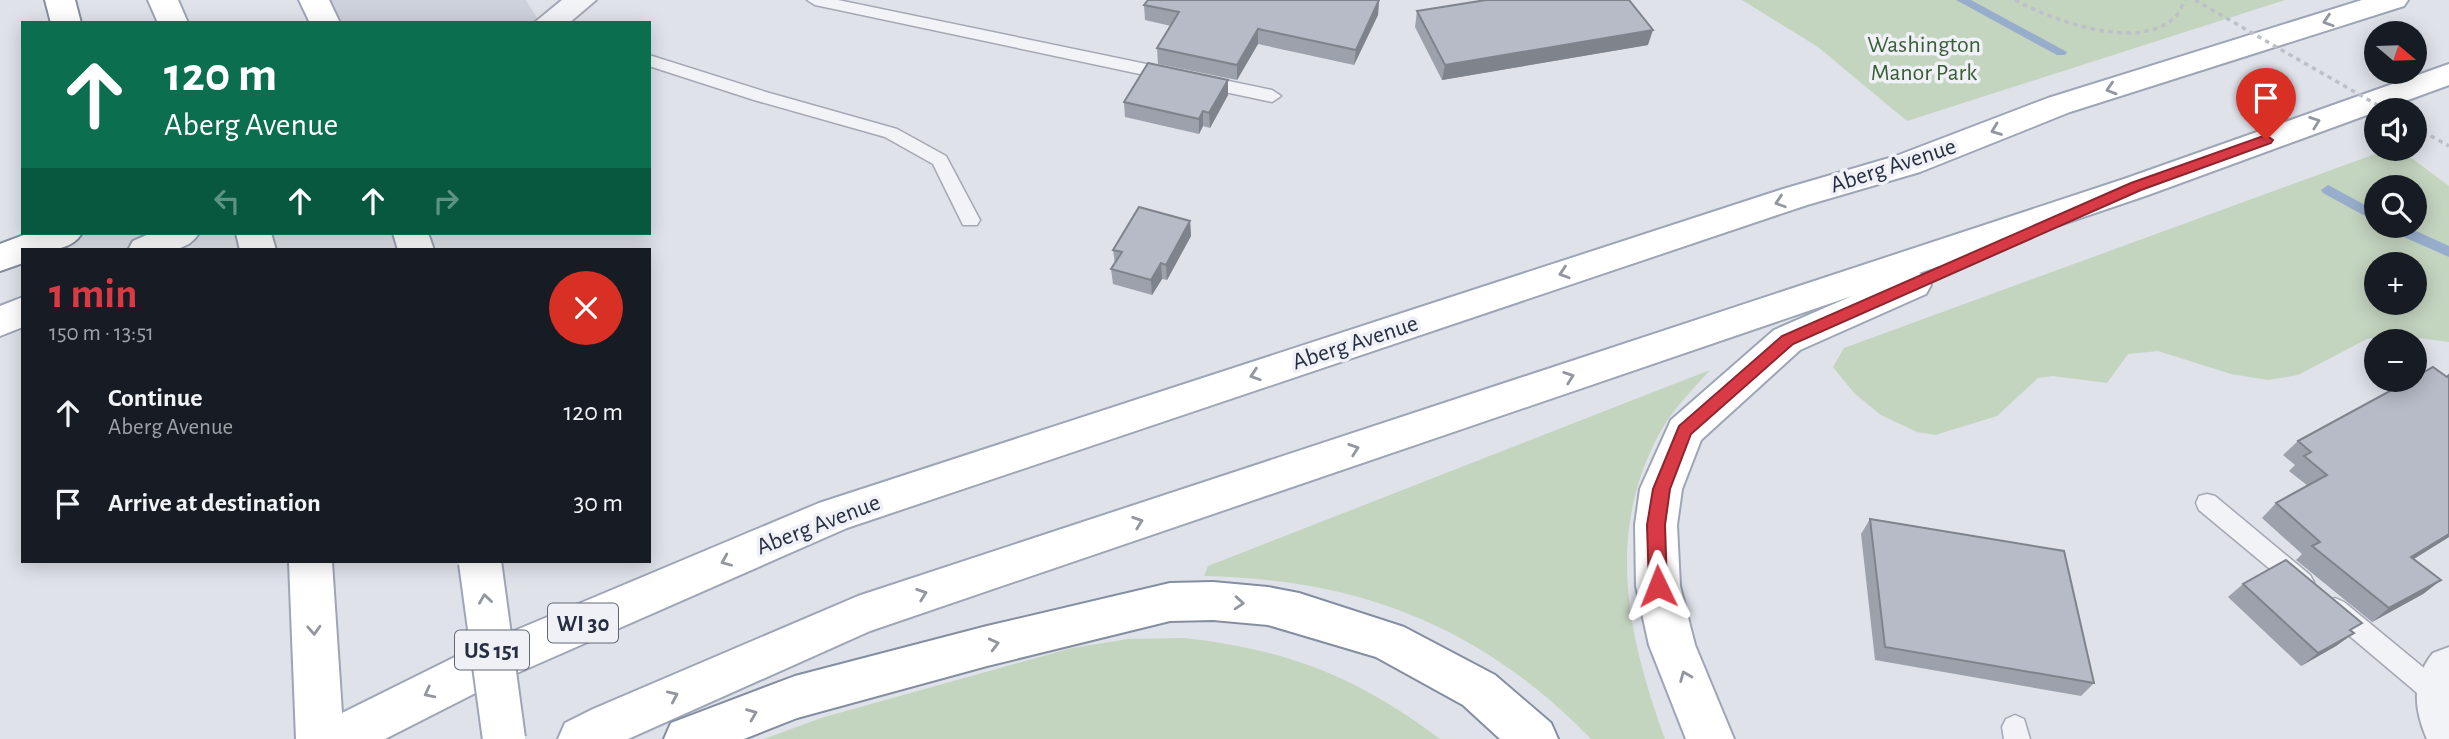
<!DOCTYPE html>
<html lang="en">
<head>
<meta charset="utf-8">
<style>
	:root { --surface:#171b24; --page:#242831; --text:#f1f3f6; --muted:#9ea1a6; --accent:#d83a46 }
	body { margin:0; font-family:"Alegreya Sans",sans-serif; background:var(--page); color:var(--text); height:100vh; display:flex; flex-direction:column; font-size:26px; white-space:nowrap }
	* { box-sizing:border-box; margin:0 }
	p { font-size:23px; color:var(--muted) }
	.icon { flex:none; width:38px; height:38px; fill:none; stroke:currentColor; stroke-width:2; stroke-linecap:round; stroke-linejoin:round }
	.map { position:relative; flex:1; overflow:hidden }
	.details { position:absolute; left:21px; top:248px; width:630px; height:315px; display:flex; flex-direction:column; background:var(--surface); border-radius:0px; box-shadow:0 4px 18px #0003 }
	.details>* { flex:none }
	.guide { position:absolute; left:21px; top:21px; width:630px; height:214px; border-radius:0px; box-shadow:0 4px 18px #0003; background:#0b6e4f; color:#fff; overflow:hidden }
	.needle { width:46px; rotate:109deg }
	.tools { position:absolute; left:2364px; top:21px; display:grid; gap:14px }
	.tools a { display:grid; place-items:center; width:63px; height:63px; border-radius:50%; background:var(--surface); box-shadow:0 4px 18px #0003; font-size:35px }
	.pin { position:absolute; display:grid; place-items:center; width:60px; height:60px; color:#fff; margin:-72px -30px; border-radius:50% 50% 50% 0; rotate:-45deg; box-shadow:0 0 7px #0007 }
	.pin .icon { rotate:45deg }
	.me { position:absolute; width:77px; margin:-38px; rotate:358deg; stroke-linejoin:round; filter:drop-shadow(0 0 5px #0008) }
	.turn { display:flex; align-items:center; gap:24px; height:147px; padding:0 28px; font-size:32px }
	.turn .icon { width:91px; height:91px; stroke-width:2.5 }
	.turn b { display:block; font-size:49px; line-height:60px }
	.lanes { display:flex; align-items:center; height:66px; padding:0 28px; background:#0003; justify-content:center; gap:35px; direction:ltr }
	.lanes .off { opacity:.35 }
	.round { display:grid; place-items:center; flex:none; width:74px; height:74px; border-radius:37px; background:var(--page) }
	.head { display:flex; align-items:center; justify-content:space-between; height:119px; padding:0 28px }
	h1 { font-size:42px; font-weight:600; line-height:52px; color:var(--accent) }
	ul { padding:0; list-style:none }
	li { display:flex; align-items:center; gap:21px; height:91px; padding:0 28px }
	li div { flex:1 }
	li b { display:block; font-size:26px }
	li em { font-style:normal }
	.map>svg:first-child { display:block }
</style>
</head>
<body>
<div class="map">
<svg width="2449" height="739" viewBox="0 0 2449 739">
	<rect width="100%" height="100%" fill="#dfe2e9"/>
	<path fill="#cdd1dc" d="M314 0H526L540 23H325Z"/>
	<path fill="#c3d4bf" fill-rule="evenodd" d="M1742 0H2285L1907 121 1818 47Z
		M2386 150 2402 151 2449 186V342L2398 335 2367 339 2298 375 2268 380 2231 374 2158 351 2128 354 2107 383 2053 376 2038 378 1997 416 1935 435 1917 432 1881 415 1854 393 1833 367 1844 348ZM2376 187H2415V226H2376ZM2376 264H2415V303H2376Z
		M1710 370C1691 391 1670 412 1657 438 1605 538 1629 639 1665 739H1591C1481 626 1360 579 1204 576L1208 566Z
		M1185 638C1288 650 1356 676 1440 739H764L821 718 1072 648 1128 639Z"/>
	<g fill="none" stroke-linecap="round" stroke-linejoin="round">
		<path fill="#97adcc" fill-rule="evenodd" d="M1956 0H1971L2067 52 2065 55H2057Z
			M2328 185 2376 211V222L2323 193 2321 190Z
			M2386 226H2405L2449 246V257L2388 230Z"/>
		<g stroke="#a4a8b4" stroke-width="3">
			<path id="lane" d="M807 0H838L1272 90 1281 96 1272 102 815 5Z
				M649 55 766 92 897 129 946 156 980 220 977 225H963L933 164 885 137 754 100 649 66Z
				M2207 494 2215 496 2310 575 2314 582 2310 589 2302 592 2294 589 2199 510 2196 503 2199 496Z
				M2335 598 2344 602 2447 687V703L2438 707 2429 703 2326 616 2323 609 2326 602Z
				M2015 715 2024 719 2030 739H2004L2002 727 2006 719Z"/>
		</g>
		<g stroke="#a4a8b4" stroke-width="4">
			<path id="street" d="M562 0H596L569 23H534Z
				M2449 647V739H2427C2414 709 2411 680 2433 653Z"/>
		</g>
		<g stroke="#9da5b6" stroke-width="4">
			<path id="primary" d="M148 0H178L188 23H158Z
				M299 0H329L340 23H310Z
				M2362 0H2408L2404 6 2070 112 1920 172 1807 205 847 528 501 680 385 739H296L289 562H332L342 713 469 650 819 503 1783 189 1896 156 2048 98Z
				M2449 64V85L2148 195 1919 273 1926 276 1931 285 1926 294 1800 350 1701 440 1682 489 1677 525 1680 586 1695 645 1734 739H1686L1649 645 1636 586 1635 525 1640 489 1671 420 1774 330 1852 296 870 631 628 739H558L565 723 593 709 858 596 2124 179Z
				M151 233H199C185 257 152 250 128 250L133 241Z
				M236 233H271L276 250H240Z
				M393 233H428L434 250H398Z
				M23 297V327L0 336V306Z"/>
		</g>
		<g stroke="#858ea1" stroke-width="4">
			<path id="highway" d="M45 0H75L81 23H51Z
				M29 233H82C70 253 44 250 23 250V263L0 271V244Z
				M1213 582 1268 587 1299 593 1404 627 1495 675 1551 723 1558 739H1500L1463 705 1376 657 1268 625 1213 620 1170 621 987 666 797 718 744 739H664L671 723 795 676 987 626 1170 583Z"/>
		</g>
		<path stroke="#bdc0c8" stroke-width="3.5" stroke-dasharray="4.5 4.5" stroke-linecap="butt" d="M2015 0C2051 20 2138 52 2174 18 2179 14 2182 6 2185 0
			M2415 127 2449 146"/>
		<use href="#lane" fill="#f2f3f7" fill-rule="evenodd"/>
		<use href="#street" fill="#f2f3f7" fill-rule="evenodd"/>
		<use href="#primary" fill="#fff" fill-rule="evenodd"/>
		<use href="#highway" fill="#fff" fill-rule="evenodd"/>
		<g stroke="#9da5b6" stroke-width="46" stroke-linecap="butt">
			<path id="primary-bridge" d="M480 562 504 739"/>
		</g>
		<path stroke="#bdc0c8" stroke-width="3.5" stroke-dasharray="4.5 4.5" stroke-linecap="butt" d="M2195 0 2386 110"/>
		<use href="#primary-bridge" stroke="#fff" stroke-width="42"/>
	</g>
	<path fill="#9da1ab" d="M1379 0 1378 15 1354 65 1258 44 1237 80 1158 64 1157 48 1171 26 1145 20 1144 5Z
		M1417 11 1648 45 1442 80 1415 27Z
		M1228 80V95L1210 128 1203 126 1199 134 1125 117 1124 102Z
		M1190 221 1191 236 1167 280 1162 279 1152 295 1113 284 1111 269 1115 264 1113 250Z
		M2449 375V537L2414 559 2441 580 2423 594 2372 622 2296 560 2302 554 2262 518 2276 503 2308 486 2289 471 2295 465 2283 455 2298 441Z
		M1870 519 2094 683 2081 696 1875 660 1861 534Z
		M2243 584 2354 633 2336 646 2301 666 2228 597Z"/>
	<path fill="#7f838b" d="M1379 0 1378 15 1354 65 1356 50Z
		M1258 29V44L1237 80V65Z
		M1653 30 1648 45 1442 80 1445 65Z
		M1228 80V95L1210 128 1209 113Z
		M1203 111V126L1199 134V119Z
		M1190 221 1191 236 1167 280 1166 265Z
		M1161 263 1162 279 1152 295 1151 280Z
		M2449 534V537L2394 571 2411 557Z
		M2441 580 2423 594 2372 622 2389 608Z
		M2354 633 2336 646 2301 666 2318 653Z"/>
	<path fill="#b6bbc7" stroke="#7f838b" stroke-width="2" d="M1148 0H1379L1356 50 1258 29 1237 65 1157 48 1179 12 1144 5Z
		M1486 0H1629L1653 30 1445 65 1417 11Z
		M1148 63 1228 80 1209 113 1203 111 1199 119 1124 102Z
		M1139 207 1190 221 1166 265 1161 263 1151 280 1111 269 1122 252 1113 250Z
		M2433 367 2447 377 2449 375V534L2411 557 2441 580 2389 608 2312 546 2320 542 2276 503 2327 475 2304 456 2311 452 2298 441 2410 380H2415V377Z
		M1870 519 2064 551 2094 683 1885 647Z
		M2286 560 2362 623 2350 630 2354 633 2318 653 2243 584Z"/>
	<defs><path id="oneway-chevron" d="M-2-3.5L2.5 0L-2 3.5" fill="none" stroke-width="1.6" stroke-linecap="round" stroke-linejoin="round" transform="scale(1.75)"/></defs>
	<g stroke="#9296a0">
		<use href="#oneway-chevron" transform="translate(2328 21) rotate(162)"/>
		<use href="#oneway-chevron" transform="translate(2111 89) rotate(163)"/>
		<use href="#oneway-chevron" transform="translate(2315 122) rotate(-20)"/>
		<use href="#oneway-chevron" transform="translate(1996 130) rotate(159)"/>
		<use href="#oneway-chevron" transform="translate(1780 202) rotate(162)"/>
		<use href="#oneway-chevron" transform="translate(1564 273) rotate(162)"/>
		<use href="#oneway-chevron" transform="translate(1255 375) rotate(162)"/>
		<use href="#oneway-chevron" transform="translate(1569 377) rotate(-19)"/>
		<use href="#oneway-chevron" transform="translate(1354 449) rotate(-19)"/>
		<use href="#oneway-chevron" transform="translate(1138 522) rotate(-19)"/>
		<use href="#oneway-chevron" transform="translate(726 561) rotate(157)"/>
		<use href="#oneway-chevron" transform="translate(922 594) rotate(-19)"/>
		<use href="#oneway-chevron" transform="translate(485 599) rotate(-98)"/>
		<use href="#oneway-chevron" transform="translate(1239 603) rotate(4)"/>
		<use href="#oneway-chevron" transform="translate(314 630) rotate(87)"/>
		<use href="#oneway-chevron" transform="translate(994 644) rotate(-14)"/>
		<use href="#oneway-chevron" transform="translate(1685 676) rotate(-112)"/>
		<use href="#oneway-chevron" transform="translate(429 693) rotate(153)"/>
		<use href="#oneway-chevron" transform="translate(673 696) rotate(-24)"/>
		<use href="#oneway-chevron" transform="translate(752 714) rotate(-22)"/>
	</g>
	<path fill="#d83a46" stroke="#8c262e" stroke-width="2" d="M2266 135 2273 140 2271 143 2141 190 1793 344 1691 434 1670 489 1665 525 1667 586 1665 591 1658 593 1652 591 1649 586 1647 525 1653 489 1679 426 1782 336 2131 183Z"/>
	<g text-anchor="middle" stroke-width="7" stroke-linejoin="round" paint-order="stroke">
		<g fill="#eff1f7" stroke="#626878" stroke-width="2">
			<rect x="548" y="603.5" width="70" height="39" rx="5"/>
			<rect x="455" y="630.5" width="74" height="39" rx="5"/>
		</g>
		<g font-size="23" font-weight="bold" fill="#262e42">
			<text x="583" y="631">WI 30</text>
			<text x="492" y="658">US 151</text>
		</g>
		<g font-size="24" fill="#385f33" stroke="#eff1f7">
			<text x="1924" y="52">Washington<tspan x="1924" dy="28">Manor Park</tspan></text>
		</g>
		<g font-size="24" fill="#262e42" stroke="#eff1f7">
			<text transform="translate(1893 165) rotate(-18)" y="8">Aberg Avenue</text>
			<text transform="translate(1355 342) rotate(-18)" y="8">Aberg Avenue</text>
			<text transform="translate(818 524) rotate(-21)" y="8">Aberg Avenue</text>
		</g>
	</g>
</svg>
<div class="tools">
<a><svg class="needle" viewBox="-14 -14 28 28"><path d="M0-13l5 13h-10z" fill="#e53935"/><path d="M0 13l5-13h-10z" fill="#9ea1a6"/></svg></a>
<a><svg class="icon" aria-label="sound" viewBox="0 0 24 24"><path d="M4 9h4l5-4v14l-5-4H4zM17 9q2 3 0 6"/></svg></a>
<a><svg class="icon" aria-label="search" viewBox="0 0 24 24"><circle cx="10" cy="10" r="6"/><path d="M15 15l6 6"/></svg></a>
<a>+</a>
<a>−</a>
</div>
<div class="pin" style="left:2266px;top:140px;background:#d93025"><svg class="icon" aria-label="arrive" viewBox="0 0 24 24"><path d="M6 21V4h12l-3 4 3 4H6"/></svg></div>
<svg class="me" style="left:1658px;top:586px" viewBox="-20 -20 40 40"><path d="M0-17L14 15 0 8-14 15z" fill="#d83a46" stroke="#fff" stroke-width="4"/></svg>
<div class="guide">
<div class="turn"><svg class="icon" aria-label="ahead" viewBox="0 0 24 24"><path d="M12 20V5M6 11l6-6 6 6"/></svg><div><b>120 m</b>Aberg Avenue</div></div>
<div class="lanes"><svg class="icon off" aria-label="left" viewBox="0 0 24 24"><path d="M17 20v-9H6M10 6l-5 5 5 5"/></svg><svg class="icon" aria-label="ahead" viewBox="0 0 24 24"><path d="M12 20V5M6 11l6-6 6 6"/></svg><svg class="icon" aria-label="ahead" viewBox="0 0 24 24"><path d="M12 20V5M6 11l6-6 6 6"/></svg><svg class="icon off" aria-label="right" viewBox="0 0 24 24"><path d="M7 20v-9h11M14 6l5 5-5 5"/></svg></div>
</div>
<section class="details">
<div class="head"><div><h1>1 min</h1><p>150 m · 13:51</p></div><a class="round" style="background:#d93025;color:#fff"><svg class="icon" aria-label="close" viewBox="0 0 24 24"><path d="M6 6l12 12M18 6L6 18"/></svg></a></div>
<ul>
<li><svg class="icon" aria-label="ahead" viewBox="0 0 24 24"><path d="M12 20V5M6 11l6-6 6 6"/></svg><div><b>Continue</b><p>Aberg Avenue</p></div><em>120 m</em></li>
<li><svg class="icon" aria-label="arrive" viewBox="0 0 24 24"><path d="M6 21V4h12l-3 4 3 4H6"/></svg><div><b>Arrive at destination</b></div><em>30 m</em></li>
</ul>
</section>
</div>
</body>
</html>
